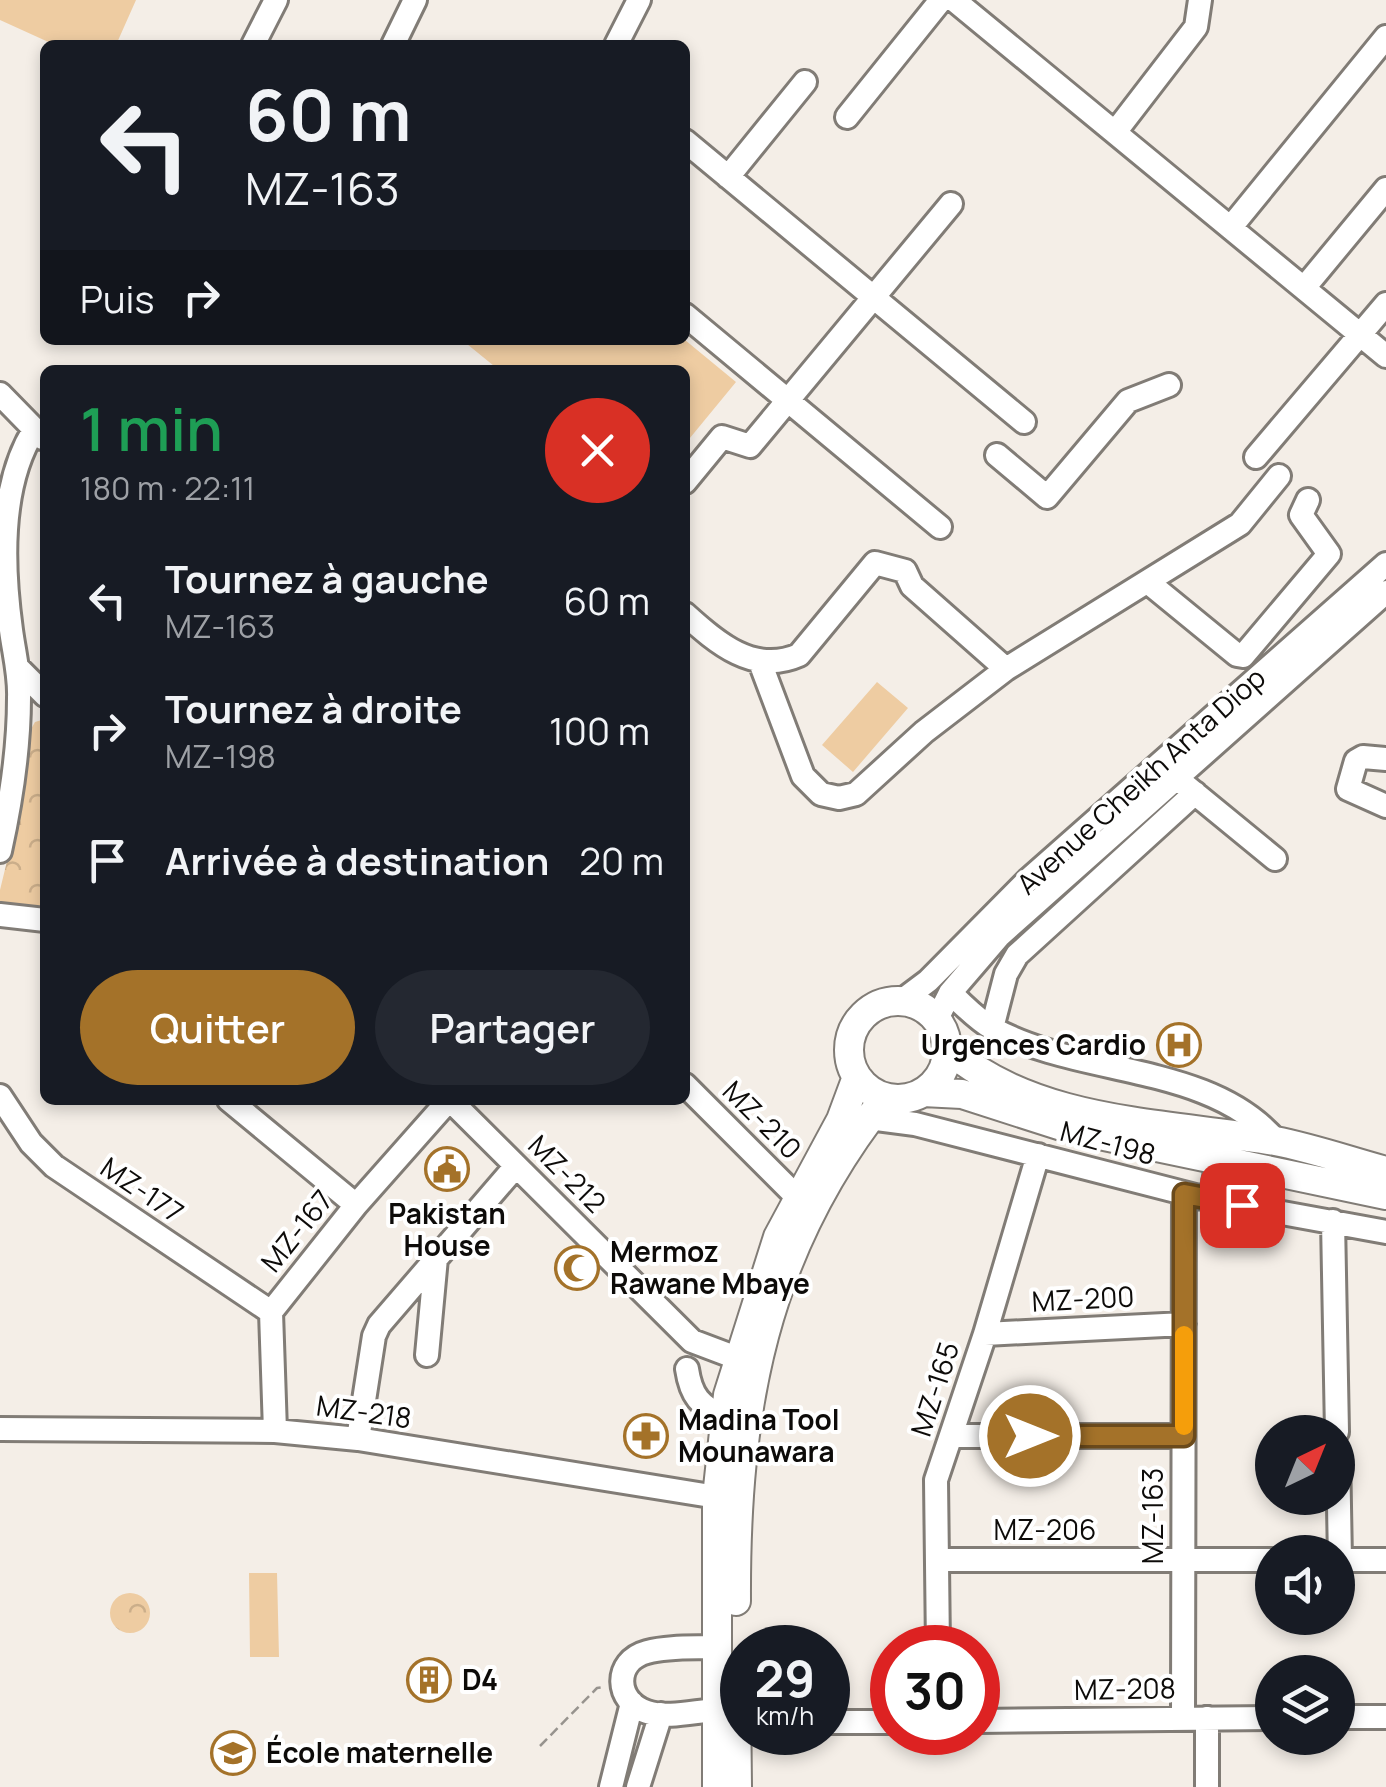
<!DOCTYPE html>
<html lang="fr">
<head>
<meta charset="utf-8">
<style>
	:root { --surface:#171b24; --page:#242831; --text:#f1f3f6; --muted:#9ea1a6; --accent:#a47229 }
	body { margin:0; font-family:Manrope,sans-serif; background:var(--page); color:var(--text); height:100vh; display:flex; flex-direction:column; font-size:38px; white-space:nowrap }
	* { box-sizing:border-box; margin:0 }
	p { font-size:32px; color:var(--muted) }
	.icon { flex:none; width:55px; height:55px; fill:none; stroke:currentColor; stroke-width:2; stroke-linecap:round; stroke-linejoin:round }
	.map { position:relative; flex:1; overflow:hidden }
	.drawer { position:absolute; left:40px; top:365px; width:650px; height:740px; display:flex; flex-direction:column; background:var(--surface); border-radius:15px; box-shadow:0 5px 15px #0003 }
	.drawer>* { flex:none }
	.hud { position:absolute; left:40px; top:40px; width:650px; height:305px; border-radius:15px; box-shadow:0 5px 15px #0003; background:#171b24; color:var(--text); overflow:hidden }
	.needle { width:65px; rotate:43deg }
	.fabs { position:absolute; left:1255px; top:1415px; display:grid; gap:20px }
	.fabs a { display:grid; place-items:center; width:100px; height:100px; border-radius:50%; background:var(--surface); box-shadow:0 5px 15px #0003; font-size:50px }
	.speed { position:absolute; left:720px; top:1625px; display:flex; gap:20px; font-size:50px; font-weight:700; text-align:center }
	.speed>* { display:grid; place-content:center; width:130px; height:130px; border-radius:50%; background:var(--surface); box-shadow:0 5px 15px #0003; line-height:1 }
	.speed small { font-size:25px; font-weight:400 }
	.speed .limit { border:15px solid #d22; background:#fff; color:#111 }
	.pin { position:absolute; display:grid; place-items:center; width:85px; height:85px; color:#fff; margin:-42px; border-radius:20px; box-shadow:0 5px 15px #0006 }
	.me { position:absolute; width:110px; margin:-55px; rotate:90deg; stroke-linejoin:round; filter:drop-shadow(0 0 8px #0008) }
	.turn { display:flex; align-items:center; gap:35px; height:210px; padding:0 40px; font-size:45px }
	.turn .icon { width:130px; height:130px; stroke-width:2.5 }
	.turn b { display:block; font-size:70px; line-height:85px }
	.then { display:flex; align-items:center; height:95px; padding:0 40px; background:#0003; gap:20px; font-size:38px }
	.round { display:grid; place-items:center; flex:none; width:105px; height:105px; border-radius:52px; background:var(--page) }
	.overview { display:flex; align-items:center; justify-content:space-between; height:170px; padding:0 40px }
	h1 { font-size:60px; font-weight:600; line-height:75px; color:#1e9e55 }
	.action { display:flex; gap:20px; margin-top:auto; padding:20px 40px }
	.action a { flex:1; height:115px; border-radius:60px; background:var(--accent); color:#fff; font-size:40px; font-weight:600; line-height:115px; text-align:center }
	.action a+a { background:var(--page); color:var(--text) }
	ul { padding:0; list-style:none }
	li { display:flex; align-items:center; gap:30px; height:130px; padding:0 40px }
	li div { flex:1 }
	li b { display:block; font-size:38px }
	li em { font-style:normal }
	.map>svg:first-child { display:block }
</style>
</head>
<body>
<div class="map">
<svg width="1386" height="1787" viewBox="0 0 1386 1787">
	<defs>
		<pattern id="park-crowns" width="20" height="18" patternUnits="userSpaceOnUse" patternTransform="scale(2.5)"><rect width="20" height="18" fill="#eecca2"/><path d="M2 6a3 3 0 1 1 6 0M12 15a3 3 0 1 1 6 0" fill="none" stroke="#cbae8a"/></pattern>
	</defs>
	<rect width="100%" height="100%" fill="#f4eee7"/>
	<path fill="#eecca2" d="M0 0H136L116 45H55L0 20Z
		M462 340H685L736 382 685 444V370H499Z
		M877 682 908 708 853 772 822 745Z
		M277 1573 279 1657H250L249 1573Z"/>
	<path fill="url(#park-crowns)" d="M45 719V916L8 911 0 901V890L15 828 26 738 35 722Z
		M110 1613a20 20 0 1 1 40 0a20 20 0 1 1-40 0Z"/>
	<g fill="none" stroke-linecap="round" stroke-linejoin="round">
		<g stroke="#817c76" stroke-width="28">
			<path id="minor" d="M954 0 1386 356
				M253 45 276 0
				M393 45 415 0
				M616 45 639 0
				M847 117 941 0
				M1116 131 1196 27 1200 0
				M685 141 1024 422
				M728 177 805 82
				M1231 227 1386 37
				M1304 288 1386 189
				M685 315 940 527
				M0 394 43 438
				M997 455 1047 497 1128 401 1169 385
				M1256 457 1386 304
				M685 482 722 437 750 446 951 204
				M1149 583 1237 655 1243 656 1329 554 1301 515 1308 500
				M685 614C717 643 754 675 799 655L875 563 905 571 912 586 1006 669
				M760 662 803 776 821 794 839 798 856 794 924 732 1006 669 1240 524 1279 476
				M18 668 45 695
				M1386 759 1363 757 1356 761 1348 789 1386 806
				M1186 786 1275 859
				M0 851C11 801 19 750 19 698 20 675 14 653 11 630 2 565 0 484 34 430
				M0 915 45 920
				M950 993C963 1004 976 1019 992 1028 1078 1077 1210 1062 1277 1142
				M900 1002 928 981 1028 880 1386 564
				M936 1021 950 993 999 936 1386 592
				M992 1028 1006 974 1017 955 1195 793
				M685 1085 797 1197
				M0 1096 31 1143 54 1166 271 1312
				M229 1100 356 1205
				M450 1100 692 1341 737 1358
				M869 1118 915 1124 1211 1200 1386 1232
				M1211 1200 1218 1159
				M1333 1221 1337 1432
				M985 1334 1184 1324
				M427 1355 436 1258
				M687 1369C691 1396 700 1406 724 1417
				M0 1429 275 1431 358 1439 717 1497
				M275 1431 271 1312 356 1205 449 1100
				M953 1436H1183
				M358 1439 374 1336 379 1325 516 1166
				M1338 1452 1340 1560
				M937 1560H1272
				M1338 1560H1386
				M717 1647C695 1648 669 1646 647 1652 613 1661 615 1702 647 1712 668 1719 696 1711 717 1710
				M938 1648 936 1480 985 1334 1038 1155
				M1338 1717H1386
				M1207 1718V1787
				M1183 1719 1184 1194
				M978 1721 1272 1718
				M828 1722H892
				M611 1787 632 1703
				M638 1787 661 1714"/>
		</g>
		<g stroke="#817c76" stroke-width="32">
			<path id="major" d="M849 1050a49 49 0 1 1 98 0a49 49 0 1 1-98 0Z
				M947 1048C1037 1125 1164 1122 1275 1141 1312 1148 1349 1161 1386 1171
				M923 1092 962 1094 1071 1129 1386 1195
				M736 1601C735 1409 763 1251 885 1098
				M736 1694 737 1787
				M717 1787V1497L728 1395 778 1237 841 1120 857 1077"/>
		</g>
		<path stroke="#97938e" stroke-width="2.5" stroke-dasharray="10 5" stroke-linecap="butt" d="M540 1746 597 1688 604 1687"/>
		<use href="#minor" stroke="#fff" stroke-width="22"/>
		<use href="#major" stroke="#fff" stroke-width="28"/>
	</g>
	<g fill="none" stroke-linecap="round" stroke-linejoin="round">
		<g stroke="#6b4a1b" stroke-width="25">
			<path id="route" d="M1030 1436H1184V1194L1242 1205"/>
		</g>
		<use href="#route" stroke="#a47229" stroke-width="18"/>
		<path stroke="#f59e0b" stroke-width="18" d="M1184 1426V1335"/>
	</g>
	<defs>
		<g id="hospital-ring" transform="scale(2.25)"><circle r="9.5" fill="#fff" stroke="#a47229" stroke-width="1.5"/><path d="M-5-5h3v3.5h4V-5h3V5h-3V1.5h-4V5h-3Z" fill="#a47229"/></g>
		<g id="civic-ring" transform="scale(2.25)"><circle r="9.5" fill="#fff" stroke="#a47229" stroke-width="1.5"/><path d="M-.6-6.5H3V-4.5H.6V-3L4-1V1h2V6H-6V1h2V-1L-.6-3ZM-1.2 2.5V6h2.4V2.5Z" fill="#a47229"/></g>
		<g id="mosque-ring" transform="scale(2.25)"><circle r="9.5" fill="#fff" stroke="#a47229" stroke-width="1.5"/><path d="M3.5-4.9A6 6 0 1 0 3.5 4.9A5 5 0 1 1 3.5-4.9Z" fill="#a47229"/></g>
		<g id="pharmacy-ring" transform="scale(2.25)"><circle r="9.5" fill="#fff" stroke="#a47229" stroke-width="1.5"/><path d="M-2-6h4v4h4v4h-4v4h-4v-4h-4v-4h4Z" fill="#a47229"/></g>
		<g id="building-ring" transform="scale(2.25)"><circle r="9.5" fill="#fff" stroke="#a47229" stroke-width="1.5"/><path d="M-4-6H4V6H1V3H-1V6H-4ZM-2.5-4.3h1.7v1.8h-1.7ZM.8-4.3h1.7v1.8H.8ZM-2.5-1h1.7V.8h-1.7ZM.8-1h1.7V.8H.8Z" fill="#a47229"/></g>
		<g id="school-ring" transform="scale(2.25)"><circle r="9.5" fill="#fff" stroke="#a47229" stroke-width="1.5"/><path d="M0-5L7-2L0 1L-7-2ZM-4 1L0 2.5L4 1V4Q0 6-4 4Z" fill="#a47229"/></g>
	</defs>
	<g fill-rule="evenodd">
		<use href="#hospital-ring" x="1179" y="1045"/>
		<use href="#civic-ring" x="447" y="1169"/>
		<use href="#mosque-ring" x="577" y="1268"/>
		<use href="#pharmacy-ring" x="646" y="1436"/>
		<use href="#building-ring" x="429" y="1680"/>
		<use href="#school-ring" x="233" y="1753"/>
	</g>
	<g text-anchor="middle" stroke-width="8" stroke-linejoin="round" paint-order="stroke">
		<g font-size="28" fill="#0d0b09" stroke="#fff">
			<text transform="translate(1141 781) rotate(-42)" y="10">Avenue Cheikh Anta Diop</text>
			<text transform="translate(762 1120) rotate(45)" y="10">MZ-210</text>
			<text transform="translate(1108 1143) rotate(15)" y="10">MZ-198</text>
			<text transform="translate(567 1174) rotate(45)" y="10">MZ-212</text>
			<text transform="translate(142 1190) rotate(34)" y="10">MZ-177</text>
			<text transform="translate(297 1231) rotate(-51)" y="10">MZ-167</text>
			<text transform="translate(1083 1299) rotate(-3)" y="10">MZ-200</text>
			<text transform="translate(935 1389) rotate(-72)" y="10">MZ-165</text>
			<text transform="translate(364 1412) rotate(8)" y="10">MZ-218</text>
			<text transform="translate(1153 1516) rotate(-90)" y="10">MZ-163</text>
			<text x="1045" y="1540">MZ-206</text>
			<text transform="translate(1125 1689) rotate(-1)" y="10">MZ-208</text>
		</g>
		<g font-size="28" font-weight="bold" fill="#0d0b09" stroke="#fff" text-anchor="start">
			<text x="1146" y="1055" text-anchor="end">Urgences Cardio</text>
			<text x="447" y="1224" text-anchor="middle">Pakistan<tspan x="447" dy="32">House</tspan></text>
			<text x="610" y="1262">Mermoz<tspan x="610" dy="32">Rawane Mbaye</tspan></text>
			<text x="678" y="1430">Madina Tool<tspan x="678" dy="32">Mounawara</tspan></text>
			<text x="462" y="1690">D4</text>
			<text x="266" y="1763">École maternelle</text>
		</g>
	</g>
</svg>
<div class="fabs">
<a><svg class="needle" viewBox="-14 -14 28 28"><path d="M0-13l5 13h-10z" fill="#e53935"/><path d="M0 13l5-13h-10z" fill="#9ea1a6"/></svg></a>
<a><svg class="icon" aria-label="sound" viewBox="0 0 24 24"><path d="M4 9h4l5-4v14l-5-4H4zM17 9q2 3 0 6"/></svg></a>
<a><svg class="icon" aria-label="layers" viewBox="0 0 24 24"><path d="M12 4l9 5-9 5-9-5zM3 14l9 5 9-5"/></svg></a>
</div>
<div class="speed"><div>29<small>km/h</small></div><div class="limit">30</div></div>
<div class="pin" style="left:1242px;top:1205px;background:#d93025"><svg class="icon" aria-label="arrive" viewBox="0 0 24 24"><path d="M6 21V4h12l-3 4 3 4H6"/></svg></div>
<svg class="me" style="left:1030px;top:1436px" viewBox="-20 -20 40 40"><circle r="17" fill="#a47229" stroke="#fff" stroke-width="3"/><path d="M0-11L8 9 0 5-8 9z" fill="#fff"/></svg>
<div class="hud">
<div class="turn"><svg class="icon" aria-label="left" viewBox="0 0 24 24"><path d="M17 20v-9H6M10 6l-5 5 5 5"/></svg><div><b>60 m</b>MZ-163</div></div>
<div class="then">Puis<svg class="icon" aria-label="right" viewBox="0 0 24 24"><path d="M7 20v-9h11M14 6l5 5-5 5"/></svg></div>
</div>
<section class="drawer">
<div class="overview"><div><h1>1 min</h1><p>180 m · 22:11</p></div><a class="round" style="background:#d93025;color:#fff"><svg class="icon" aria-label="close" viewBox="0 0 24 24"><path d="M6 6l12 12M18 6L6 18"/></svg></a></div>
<ul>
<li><svg class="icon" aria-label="left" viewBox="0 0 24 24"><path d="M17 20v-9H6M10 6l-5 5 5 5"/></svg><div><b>Tournez à gauche</b><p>MZ-163</p></div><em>60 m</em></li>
<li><svg class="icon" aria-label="right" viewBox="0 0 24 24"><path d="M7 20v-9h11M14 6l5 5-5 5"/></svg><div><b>Tournez à droite</b><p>MZ-198</p></div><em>100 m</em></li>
<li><svg class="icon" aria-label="arrive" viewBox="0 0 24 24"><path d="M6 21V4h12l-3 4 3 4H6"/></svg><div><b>Arrivée à destination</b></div><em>20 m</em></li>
</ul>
<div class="action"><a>Quitter</a><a>Partager</a></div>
</section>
</div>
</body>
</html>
